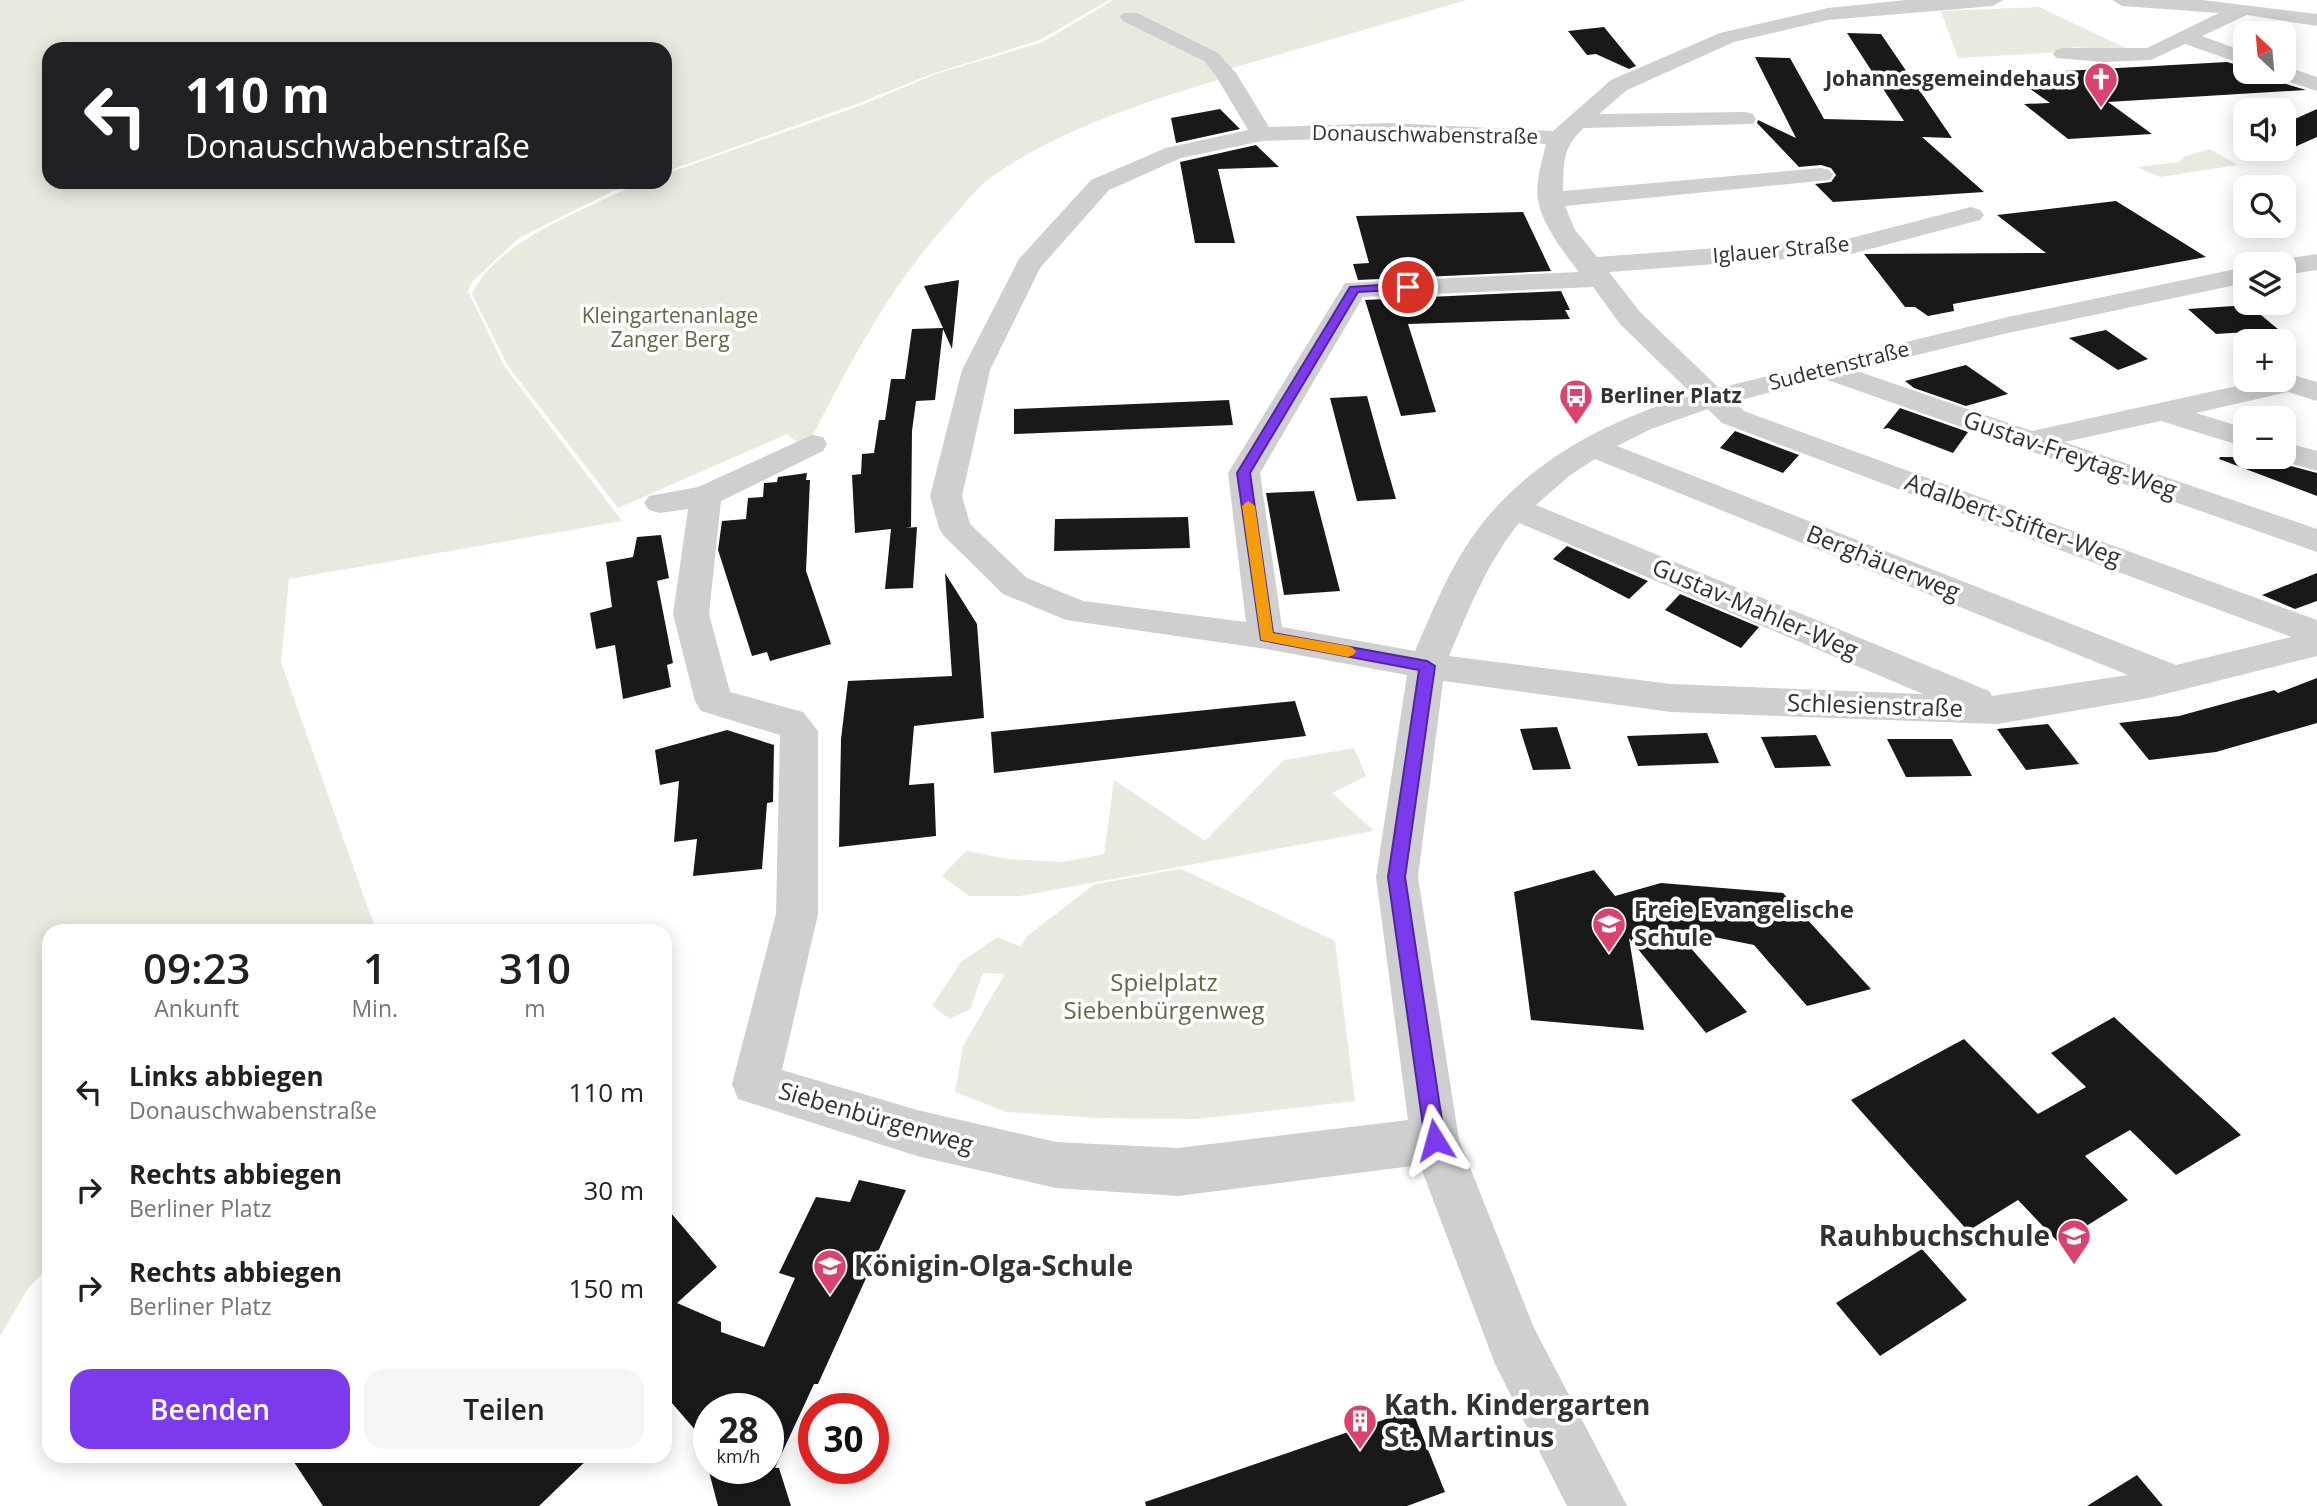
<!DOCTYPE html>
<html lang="de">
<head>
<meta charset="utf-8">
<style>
	:root { --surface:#fff; --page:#f6f6f6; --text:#202124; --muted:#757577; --accent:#7c3aed }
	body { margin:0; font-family:"Open Sans",sans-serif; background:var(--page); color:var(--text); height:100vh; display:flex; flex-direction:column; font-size:26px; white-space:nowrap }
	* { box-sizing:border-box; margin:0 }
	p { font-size:23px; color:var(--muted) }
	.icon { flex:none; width:38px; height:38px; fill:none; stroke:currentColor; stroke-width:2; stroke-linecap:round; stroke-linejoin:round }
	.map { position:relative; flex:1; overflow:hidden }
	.details { position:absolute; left:42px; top:924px; width:630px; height:539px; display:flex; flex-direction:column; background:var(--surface); border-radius:21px; box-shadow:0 4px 18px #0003 }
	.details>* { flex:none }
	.hud { position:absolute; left:42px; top:42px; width:630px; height:147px; border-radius:21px; box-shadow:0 4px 18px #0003; background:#202124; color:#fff; overflow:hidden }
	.needle { width:46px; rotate:334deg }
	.fabs { position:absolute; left:2233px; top:21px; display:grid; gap:14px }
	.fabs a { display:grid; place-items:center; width:63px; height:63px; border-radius:14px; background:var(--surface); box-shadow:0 4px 18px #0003; font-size:35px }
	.speed { position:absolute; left:693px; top:1393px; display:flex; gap:14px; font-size:35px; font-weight:700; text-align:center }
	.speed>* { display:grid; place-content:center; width:91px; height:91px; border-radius:50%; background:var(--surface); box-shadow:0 4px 18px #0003; line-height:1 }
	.speed small { font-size:18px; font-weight:400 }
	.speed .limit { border:10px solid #d22; background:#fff; color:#111 }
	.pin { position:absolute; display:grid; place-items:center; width:60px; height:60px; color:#fff; margin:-30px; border:4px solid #fff; border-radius:50%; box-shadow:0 2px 7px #0007 }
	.me { position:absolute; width:77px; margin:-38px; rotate:352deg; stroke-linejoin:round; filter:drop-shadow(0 0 5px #0008) }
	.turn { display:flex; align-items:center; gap:24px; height:147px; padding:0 28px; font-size:32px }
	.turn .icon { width:91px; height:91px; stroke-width:2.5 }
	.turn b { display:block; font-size:49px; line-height:60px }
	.eta { display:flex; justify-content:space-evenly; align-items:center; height:119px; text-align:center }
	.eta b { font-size:42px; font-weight:600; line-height:49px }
	.cta { display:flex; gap:14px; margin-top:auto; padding:14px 28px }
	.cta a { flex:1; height:80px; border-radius:21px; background:var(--accent); color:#fff; font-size:28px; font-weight:600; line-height:80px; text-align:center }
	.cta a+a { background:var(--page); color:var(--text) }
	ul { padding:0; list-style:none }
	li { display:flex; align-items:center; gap:21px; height:98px; padding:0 28px }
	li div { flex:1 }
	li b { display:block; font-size:26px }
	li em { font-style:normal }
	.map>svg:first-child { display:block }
</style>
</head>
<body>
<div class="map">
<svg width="2317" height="1506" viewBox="0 0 2317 1506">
	<rect width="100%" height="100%" fill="#fff"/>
	<path fill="#e7eade" d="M0 0H1109L1040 40 932 74 859 103 665 172V49H49V182H639L613 191 519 238 472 282 468 291 504 366 622 521 289 579 281 662 376 931H49V1266L27 1290 0 1336Z
		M1113 0H1467L1229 69 1218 80C1139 104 1058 130 990 178 976 188 965 204 953 217 887 289 850 363 806 449L787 434 618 508 508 366 472 294C495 242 586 209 635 185L643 182H665V174L862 105 936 74 1043 42Z
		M2039 7 2130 50 2074 47 2064 52 1958 58 1941 11Z
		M2210 149 2238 165 2160 177 2137 167 2180 162 2185 156Z
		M1354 748 1366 776 1332 793 1374 831 1020 896H969L942 876 966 851 1008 859 1063 862 1104 854 1114 780 1205 841 1284 760Z
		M1181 869 1335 941 1355 1101 1197 1119 1097 1118 1007 1112 955 1092 963 1046 1005 974 983 973 970 1009 950 1019 932 1006 961 962 998 937 1021 947 1027 936 1095 884Z"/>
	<path fill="#191919" d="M1604 27 1636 66 1629 69 1596 54 1587 55 1568 31Z
		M1847 33 1881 34 1952 138 1922 137 1984 192 1833 202 1815 184 1831 182 1836 175 1831 168 1821 165 1799 167 1757 123 1758 120 1796 138 1755 57 1790 58 1824 119 1904 121Z
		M2227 62 2245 67V72H2268L2273 80 2306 90 2108 102 2152 134 2068 139 2024 104 2050 103 2009 74Z
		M1220 109 1240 129 1176 143 1171 118Z
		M2317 109V137L2279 154 2265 149H2284V124Z
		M1256 145 1279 167 1218 169 1235 243H1195L1180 162Z
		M2116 201 2206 257 1953 304 1954 311 1928 316 1915 307H1905L1864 254 2046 253 1997 215Z
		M1523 212 1551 271 1358 280 1353 264 1369 263 1356 216Z
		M959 280 952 349 943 329 935 400 916 401 912 431 911 527 906 528 917 527 913 588 885 589 891 529 855 533 852 475 861 474 862 454 874 453 879 420H885L891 379H905L912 329 943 328 924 286Z
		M1561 291 1570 310H1565L1570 319 1408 324 1436 412 1401 416 1365 300Z
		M2249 305 2279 330 2216 334 2188 309Z
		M2106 330 2148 359 2118 370 2069 338Z
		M1966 365 2008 394 1966 406 1914 388 1905 381Z
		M1367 396 1383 454 1396 499 1357 501 1330 398Z
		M1229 400 1233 425 1014 434V409Z
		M1900 408 1968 432 1953 453 1888 428 1883 429Z
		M1735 431 1799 455 1783 473 1720 448Z
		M2220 457H2271L2272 461 2317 473V496L2219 459Z
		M807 473 806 480H810L806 571 831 644 770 661 767 652 752 656 718 550 722 521 746 519 748 498 763 497 764 483 777 482 778 477Z
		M1314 491 1340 591 1284 595 1266 493Z
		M1188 517 1190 548 1054 551 1055 519Z
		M661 535 669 578 657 581 673 663 667 665 671 687 623 699 615 645 596 649 590 613 612 607 606 562 633 557 637 537Z
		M1567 546 1648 581 1629 599 1553 559Z
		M945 573 977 624 984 718 914 726 909 785 934 783 936 836 839 847 841 739 848 681 952 676Z
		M2317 573V601L2295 609 2262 595Z
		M1680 594 1759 627 1741 648 1665 610Z
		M2317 678V723L2216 752 2149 760 2119 723 2179 716 2274 690 2278 693Z
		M1295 701 1306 736 994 773 991 732Z
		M2048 724 2079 764 2026 770 1997 729Z
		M1557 727 1571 769 1533 770 1520 729Z
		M727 730 774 745 773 802 767 803 762 869 693 876 697 839 674 842 679 781 660 785 655 750Z
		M1707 733 1719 763 1638 766 1627 736Z
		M1816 735 1831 766 1775 768 1761 737Z
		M1887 739H1952L1972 776 1906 777Z
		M1594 870 1615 896 1661 883 1783 893 1871 989 1807 1006 1754 945 1674 929 1747 1012 1706 1033 1629 938 1644 1030 1531 1020 1514 892Z
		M2114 1017 2241 1135 2176 1175 2130 1130 2085 1156 2128 1200 2059 1243 2018 1200 1968 1231 1851 1100 1964 1039 2038 1114 2086 1087 2051 1053Z
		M859 1180 906 1190 818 1384H814L775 1468H779L791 1506H718L708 1468H768V1409H709V1446L665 1395V1206L717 1267 677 1303 721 1322V1332L764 1347 795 1278 779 1273 816 1197 850 1202Z
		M1922 1249 1967 1300 1880 1356 1836 1303Z
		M1412 1410 1445 1492 1407 1506H1146L1145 1502Z
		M290 1456H591L539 1506H323Z
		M2137 1475 2163 1506H2087Z"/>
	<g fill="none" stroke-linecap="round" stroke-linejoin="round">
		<path fill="#cfcfcf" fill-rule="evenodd" d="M1906 0H2003L1993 6 1828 20 1734 42 1627 90 1599 114 1745 112 1753 114 1756 119 1753 124 1584 128C1562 147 1564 163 1563 191L1821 168 1829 170 1833 175 1829 180 1565 206 1575 230 1597 257 1851 238 1971 207 1980 210 1984 215 1980 220 1851 254 1609 272 1640 312 1719 388 2008 317 2245 267V283L2008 333 1854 370 2032 431 2264 380H2284V375L2289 374 2317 382V401L2288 392 2196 413 2245 428V447L2161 421 2064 442 2317 529V552L1822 378 1734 402 1744 411 2317 620V656L2149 698 1997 724 1671 712 1443 681 1418 877 1459 1140 1534 1328 1627 1506H1567L1495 1364 1420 1165 1178 1196 1056 1188 917 1156 738 1099 732 1084 776 914 780 735 701 711 695 701 673 614 688 509 660 513 649 510 644 503 649 496 698 487 812 435 823 437 827 444 823 451 721 501 709 614 730 692 803 712 818 731V914L782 1070 917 1110 1056 1142 1178 1148 1408 1120 1376 877 1407 675 1266 649 1066 620 1003 594 943 535 939 528 930 496 962 370 1019 259 1091 180 1166 148 1248 130 1216 76 1204 61 1123 21 1120 17 1123 13H1137L1218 53 1236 73 1269 127 1390 123 1553 131 1611 80 1720 33 1828 8ZM1390 137 1546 144C1542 161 1535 183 1538 200 1542 225 1565 254 1579 272L1345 283 1228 473 1246 622 1083 601 1027 578 970 524 962 496 990 370 1040 268 1109 190 1181 158 1262 141ZM1593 287 1620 324 1693 395C1608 419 1524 463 1473 536 1448 571 1432 612 1415 651L1282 627 1260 473 1363 297ZM1708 409 1722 423 2291 637 2176 665 1617 446 1651 429ZM1595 459 2128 675 1992 696 1989 691 1536 505 1569 476ZM1519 523 1923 694 1671 684 1449 656C1469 609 1487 563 1519 523Z
			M2112 0H2202L2317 14V26L2247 15 2202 36 2245 52V65L2185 44 2151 60 2103 62 2056 58 2053 54 2056 50 2063 48H2147L2219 13 2122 6Z
			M2284 66 2317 77V91L2274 77 2271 72H2284Z
			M2317 254V270L2284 275V264H2273L2284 259Z
			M2284 442 2317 451V471L2273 458 2284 457Z"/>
	</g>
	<path fill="#7c3aed" stroke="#51269a" stroke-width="2" d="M1408 283 1414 287 1412 289 1358 292 1250 473 1273 633 1427 661 1435 666 1405 877 1445 1140 1442 1147 1435 1150 1428 1147 1425 1140 1388 877 1419 670 1261 640 1237 473 1350 287Z"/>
	<path fill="#f59e0b" d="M1248 501 1255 506 1273 633 1348 646 1353 648 1356 652 1353 655 1348 657 1261 640 1242 506Z"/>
	<defs>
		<g id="church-pin" transform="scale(1.75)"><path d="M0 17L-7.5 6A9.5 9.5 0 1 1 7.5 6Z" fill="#d9436e" stroke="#fff"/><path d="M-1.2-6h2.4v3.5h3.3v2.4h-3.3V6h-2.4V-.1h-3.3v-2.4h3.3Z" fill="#fff"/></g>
		<g id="bus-pin" transform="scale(1.75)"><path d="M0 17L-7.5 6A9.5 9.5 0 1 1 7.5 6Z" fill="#d9436e" stroke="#fff"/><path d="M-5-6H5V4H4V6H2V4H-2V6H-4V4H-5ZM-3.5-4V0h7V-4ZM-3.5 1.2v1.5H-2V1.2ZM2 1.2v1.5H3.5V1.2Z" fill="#fff"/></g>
		<g id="school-pin" transform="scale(1.75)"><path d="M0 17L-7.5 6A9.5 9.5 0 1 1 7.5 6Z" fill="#d9436e" stroke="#fff"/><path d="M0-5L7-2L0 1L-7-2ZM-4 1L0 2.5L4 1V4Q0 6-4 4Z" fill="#fff"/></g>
		<g id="building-pin" transform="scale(1.75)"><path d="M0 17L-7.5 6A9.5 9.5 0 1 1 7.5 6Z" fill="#d9436e" stroke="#fff"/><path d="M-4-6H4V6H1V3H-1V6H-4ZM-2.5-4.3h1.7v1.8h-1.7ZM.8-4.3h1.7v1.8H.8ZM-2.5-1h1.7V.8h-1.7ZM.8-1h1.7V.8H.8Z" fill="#fff"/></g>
	</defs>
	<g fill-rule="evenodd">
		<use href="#church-pin" x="2101" y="79"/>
		<use href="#bus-pin" x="1576" y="396"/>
		<use href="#school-pin" x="1609" y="924"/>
		<use href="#school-pin" x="2074" y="1236"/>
		<use href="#school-pin" x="830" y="1266"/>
		<use href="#building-pin" x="1360" y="1421"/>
	</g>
	<g text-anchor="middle" stroke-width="7" stroke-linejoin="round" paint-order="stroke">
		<g font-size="21" font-weight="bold" fill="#323232" stroke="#fff" text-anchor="end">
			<text x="2076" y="86">Johannesgemeindehaus</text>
			<text x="1600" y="403" text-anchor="start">Berliner Platz</text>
		</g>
		<g font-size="21" fill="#323232" stroke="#fff">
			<text transform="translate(1425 135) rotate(1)" y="7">Donauschwabenstraße</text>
			<text transform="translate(1781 250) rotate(-5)" y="7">Iglauer Straße</text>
			<text transform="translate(1839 366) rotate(-14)" y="7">Sudetenstraße</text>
		</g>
		<g font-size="21" fill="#5e6b42" stroke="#fff">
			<text x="670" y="323">Kleingartenanlage<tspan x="670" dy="24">Zanger Berg</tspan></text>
		</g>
		<g font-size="24" fill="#323232" stroke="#fff">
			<text transform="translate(2070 455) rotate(19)" y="8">Gustav-Freytag-Weg</text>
			<text transform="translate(2013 520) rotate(20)" y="8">Adalbert-Stifter-Weg</text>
			<text transform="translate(1883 563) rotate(22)" y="8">Berghäuerweg</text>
			<text transform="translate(1755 609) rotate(23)" y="8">Gustav-Mahler-Weg</text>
			<text transform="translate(1875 706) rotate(2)" y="8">Schlesienstraße</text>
			<text transform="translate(876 1118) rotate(16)" y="8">Siebenbürgenweg</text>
		</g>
		<g font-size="24" font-weight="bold" fill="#323232" stroke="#fff" text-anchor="start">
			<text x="1634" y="918">Freie Evangelische<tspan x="1634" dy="28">Schule</tspan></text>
		</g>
		<g font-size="24" fill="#5e6b42" stroke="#fff">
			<text x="1164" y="991">Spielplatz<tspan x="1164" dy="28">Siebenbürgenweg</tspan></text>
		</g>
		<g font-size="28" font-weight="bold" fill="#323232" stroke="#fff" text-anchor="start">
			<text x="2050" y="1246" text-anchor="end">Rauhbuchschule</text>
			<text x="854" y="1276">Königin-Olga-Schule</text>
			<text x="1384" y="1415">Kath. Kindergarten<tspan x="1384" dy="32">St. Martinus</tspan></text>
		</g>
	</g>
</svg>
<div class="fabs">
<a><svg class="needle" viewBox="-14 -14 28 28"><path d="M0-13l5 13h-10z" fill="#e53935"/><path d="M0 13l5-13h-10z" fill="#757577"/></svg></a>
<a><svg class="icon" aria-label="sound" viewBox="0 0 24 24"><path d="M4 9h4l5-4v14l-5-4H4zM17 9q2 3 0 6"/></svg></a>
<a><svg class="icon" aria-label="search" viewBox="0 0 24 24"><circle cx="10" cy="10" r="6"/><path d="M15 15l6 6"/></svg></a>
<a><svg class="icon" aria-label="layers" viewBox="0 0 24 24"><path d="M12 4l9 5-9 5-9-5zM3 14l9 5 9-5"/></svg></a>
<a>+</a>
<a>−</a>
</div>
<div class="speed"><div>28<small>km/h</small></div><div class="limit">30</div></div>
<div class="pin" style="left:1408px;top:287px;background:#d93025"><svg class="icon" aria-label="arrive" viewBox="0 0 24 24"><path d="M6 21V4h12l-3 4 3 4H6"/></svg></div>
<svg class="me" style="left:1435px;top:1140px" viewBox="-20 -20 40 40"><path d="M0-17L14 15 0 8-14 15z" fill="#7c3aed" stroke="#fff" stroke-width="4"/></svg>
<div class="hud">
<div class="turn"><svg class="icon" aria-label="left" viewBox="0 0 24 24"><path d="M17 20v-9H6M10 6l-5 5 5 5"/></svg><div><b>110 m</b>Donauschwabenstraße</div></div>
</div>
<section class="details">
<div class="eta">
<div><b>09:23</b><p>Ankunft</p></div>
<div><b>1</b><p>Min.</p></div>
<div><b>310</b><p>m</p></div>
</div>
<ul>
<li><svg class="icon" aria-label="left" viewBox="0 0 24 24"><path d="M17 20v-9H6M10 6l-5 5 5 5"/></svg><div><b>Links abbiegen</b><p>Donauschwabenstraße</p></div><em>110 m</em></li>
<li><svg class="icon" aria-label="right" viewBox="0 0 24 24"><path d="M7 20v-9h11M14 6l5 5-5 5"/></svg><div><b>Rechts abbiegen</b><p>Berliner Platz</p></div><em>30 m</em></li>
<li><svg class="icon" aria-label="right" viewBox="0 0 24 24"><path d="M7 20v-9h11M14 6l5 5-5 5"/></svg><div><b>Rechts abbiegen</b><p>Berliner Platz</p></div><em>150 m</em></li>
</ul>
<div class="cta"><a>Beenden</a><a>Teilen</a></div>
</section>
</div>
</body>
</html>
